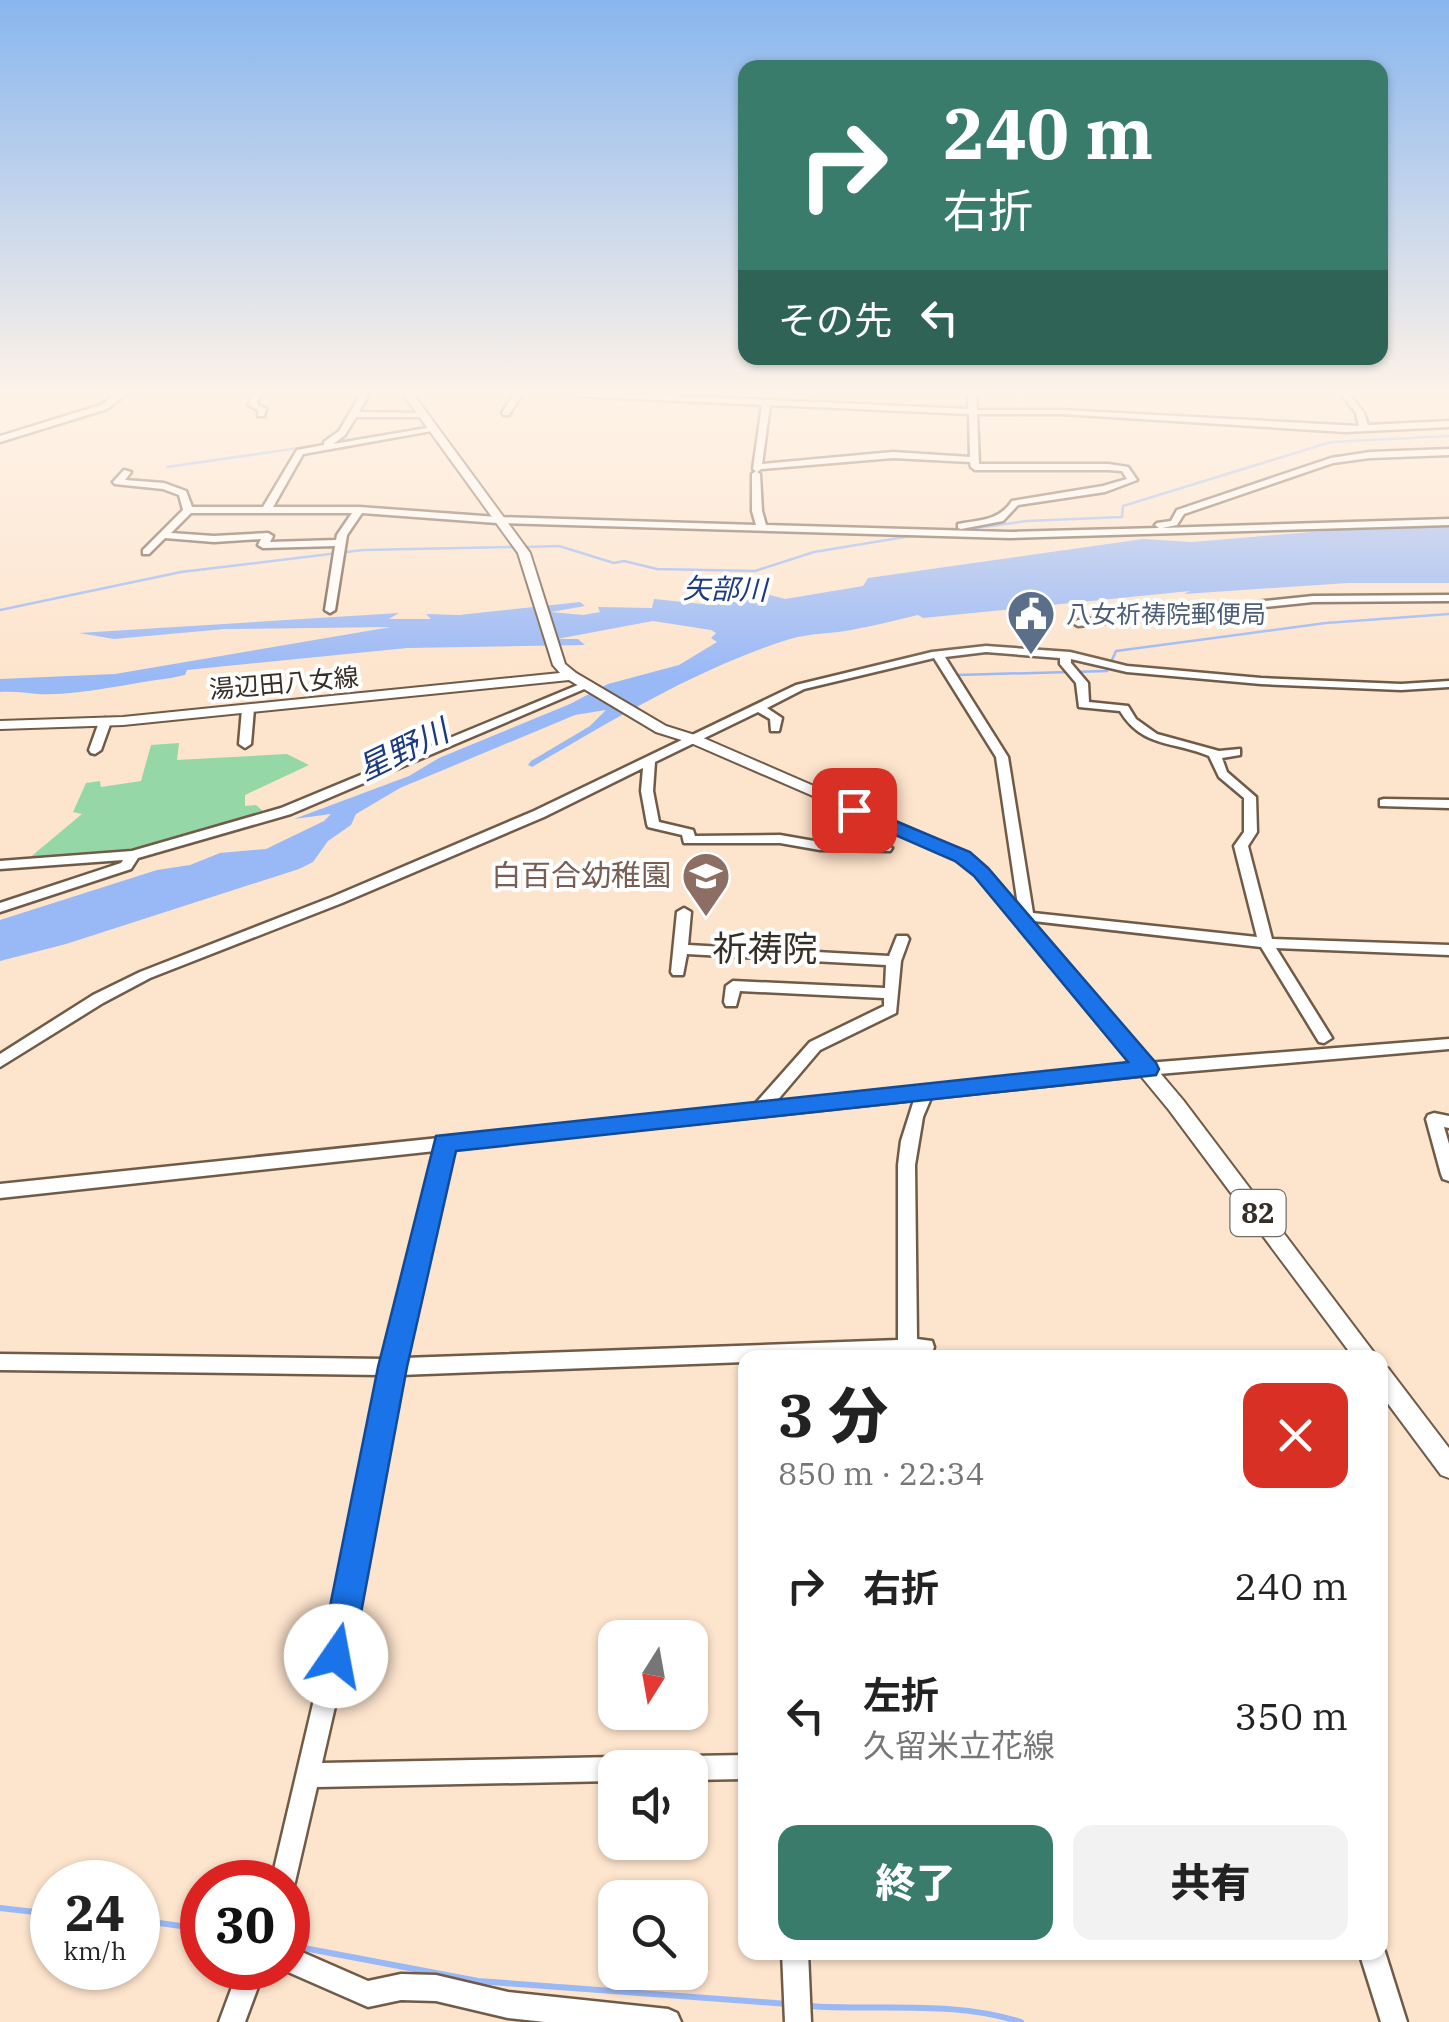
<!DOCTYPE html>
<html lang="ja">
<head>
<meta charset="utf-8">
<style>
	:root { --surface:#fff; --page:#f2f2f2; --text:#222; --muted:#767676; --accent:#3a7c6c }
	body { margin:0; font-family:"IBM Plex Serif","Noto Sans JP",serif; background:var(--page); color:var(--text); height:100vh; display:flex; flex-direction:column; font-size:38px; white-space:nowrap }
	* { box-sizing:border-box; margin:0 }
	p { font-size:32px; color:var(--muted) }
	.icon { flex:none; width:55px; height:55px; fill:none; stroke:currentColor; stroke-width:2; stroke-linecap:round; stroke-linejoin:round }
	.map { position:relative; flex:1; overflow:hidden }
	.drawer { position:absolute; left:738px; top:1350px; width:650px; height:610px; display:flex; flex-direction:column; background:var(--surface); border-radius:20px; box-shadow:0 2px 8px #0004 }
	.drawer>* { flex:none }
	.guide { position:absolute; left:738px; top:60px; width:650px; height:305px; border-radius:20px; box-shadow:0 2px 8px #0004; background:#3a7c6c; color:#fff; overflow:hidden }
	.needle { width:65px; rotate:191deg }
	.fabs { position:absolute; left:598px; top:1620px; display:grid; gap:20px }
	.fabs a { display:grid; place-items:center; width:110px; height:110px; border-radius:20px; background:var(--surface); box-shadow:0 2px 8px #0004; font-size:50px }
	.speed { position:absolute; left:30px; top:1860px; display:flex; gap:20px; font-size:50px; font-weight:700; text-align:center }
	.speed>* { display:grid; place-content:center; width:130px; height:130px; border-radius:50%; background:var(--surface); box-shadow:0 2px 8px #0004; line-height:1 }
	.speed small { font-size:25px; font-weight:400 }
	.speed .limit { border:15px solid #d22; background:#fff; color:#111 }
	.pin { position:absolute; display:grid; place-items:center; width:85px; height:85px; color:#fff; margin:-42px; border-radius:20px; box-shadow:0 5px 15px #0006 }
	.me { position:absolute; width:110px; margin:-55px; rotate:12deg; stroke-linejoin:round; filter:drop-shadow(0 0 8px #0008) }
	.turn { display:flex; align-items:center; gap:35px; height:210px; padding:0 40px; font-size:45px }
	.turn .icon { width:130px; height:130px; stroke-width:2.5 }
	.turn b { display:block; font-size:70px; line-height:85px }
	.then { display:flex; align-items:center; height:95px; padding:0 40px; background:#0003; gap:20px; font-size:38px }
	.round { display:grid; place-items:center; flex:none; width:105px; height:105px; border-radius:20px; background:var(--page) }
	.head { display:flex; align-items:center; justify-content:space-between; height:170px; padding:0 40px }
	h1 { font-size:60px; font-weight:800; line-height:75px }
	.primary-button { display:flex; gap:20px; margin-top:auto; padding:20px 40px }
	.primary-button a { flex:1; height:115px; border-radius:20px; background:var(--accent); color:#fff; font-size:40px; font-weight:800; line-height:115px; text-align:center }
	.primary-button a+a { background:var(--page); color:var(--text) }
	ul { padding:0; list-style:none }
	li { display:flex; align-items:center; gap:30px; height:130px; padding:0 40px }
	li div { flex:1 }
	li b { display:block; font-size:38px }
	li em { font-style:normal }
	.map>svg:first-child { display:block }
</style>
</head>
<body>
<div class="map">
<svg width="1449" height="2022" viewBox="0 0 1449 2022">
	<rect width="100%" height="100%" fill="#fde4cd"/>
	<path fill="#96d7a7" d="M179 743 177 760 287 754 309 765 245 795V806L256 805 264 812 126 851 28 859 82 814 73 812 86 783 100 781 101 787 141 781 151 745Z"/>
	<path fill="#99b8f6" d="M1449 526V583H1348L1184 594 1190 591 923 618 918 615C896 620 873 626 851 630 831 634 810 633 790 639 698 668 613 720 532 767L528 765 531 761 590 726 606 710 575 715 400 788 356 814 351 825 328 841 313 862 299 869 66 944 0 961V920L157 870 190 865 220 853 266 849 324 821 331 814 294 819 409 776 439 758 570 704 608 684 679 665 717 642 711 638 716 633 711 630 653 621 557 639H578L585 645 407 648 187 670 185 675 171 678C128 683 81 696 38 694 27 693 14 691 0 692V679L115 674 391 627 225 629 114 639 79 633 399 613 389 619H431L426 614 459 615 580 602 585 606 551 612 583 615 600 612 598 607 652 608 654 599 712 605 770 595 785 599 863 586 868 578 1143 539 1192 542 1336 530Z"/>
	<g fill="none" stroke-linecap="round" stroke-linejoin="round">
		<path stroke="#99b8f6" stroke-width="2.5" d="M21 435 100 412 130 396
			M167 467 319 445
			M956 531 1026 521 1122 517 1123 506 1331 442 1449 436
			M524 547 559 546 614 563 624 561 657 569 755 571 814 552 917 535
			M0 610 181 572 363 550 515 547
			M957 675 1107 671 1116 651 1326 623 1449 614
			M60 727H68
			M73 727H85"/>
		<path stroke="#99b8f6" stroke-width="6" d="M0 1908 52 1914
			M138 1920 202 1929
			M288 1945 478 1981 788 2004
			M808 2006C879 2011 952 2000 1021 2022"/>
		<g stroke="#705b48" stroke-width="5">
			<path id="minor" d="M116 394H126L107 409 0 442V436L101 405Z
				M253 394H261L257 404 266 409 264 416H258V410L248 405Z
				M361 394H369L359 412 423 413 427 415 423 417H356L345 435 333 444 433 427 437 430 303 454 273 507H359L497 517 756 525 752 511V474L756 471 753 469 762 405 576 396 572 394H636L968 409V394H976L977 410H1063L1359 426 1356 413 1341 394H1349L1364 413 1368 425 1449 421V427L1345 432 1063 414H977L979 464H1108L1128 467 1137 480 1105 492 1018 505 1003 521 961 529 958 528V524C979 520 999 521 1012 501L1103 486 1127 479 1122 471 1108 470H975L971 467 970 462 893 458 761 469 757 472 760 474 762 511 766 525 1010 532 1159 528 1155 525 1157 523 1171 521 1177 510 1331 458 1370 452 1449 449V455L1370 458 1333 463 1184 514 1177 525 1162 528 1449 519V525L1010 538 497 523 362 513 347 535 335 610 330 613 325 610 335 546 263 548 258 545 261 539 214 542 165 538 149 554H143V550L183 510 179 495 163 489 115 484 113 482 124 470 131 472 125 480 164 483 186 491 192 507H263L297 450 324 445V442L339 431ZM770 405 969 414 970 457 893 452 762 464ZM191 513H352L337 535 336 540 270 542 273 536 268 533 214 536 171 533Z
				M514 394H522L509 415H503L502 413Z
				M1449 595V601L1313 602 1078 626 1073 623 1078 620 1313 596Z
				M986 646 1070 652 1127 666 1261 678 1401 684 1449 681V687L1401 690 1261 684 1127 672 1071 659V663L1088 683 1089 702 1128 706 1136 719 1157 734 1219 751 1240 749V755L1222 758 1227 772 1256 797 1257 832 1248 846 1272 939 1449 945V955L1276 948 1332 1038 1324 1043 1319 1042 1261 947 1015 919 1013 916 1019 912 996 757 934 658 804 689 767 708 782 718 779 731H771L770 719 758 712 655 762 653 791 659 822 693 830 695 836 780 835 820 842 885 844 892 848 890 851 820 850 780 843H684L682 835 648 827 647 824 641 791 643 768 544 817 342 903 150 978 103 1003 0 1067V1054L93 995 140 972 332 897 534 811 796 685 932 652ZM986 652 1060 658V664L1076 683 1079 707 1120 711C1142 748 1174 741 1209 756L1219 777 1244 798V832L1234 846 1257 937 1033 913 1008 757 945 657Z
				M585 682 589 683V687L291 814 138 858 131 869 0 912V903L121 863 123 860 0 869V861L132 851 281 808Z
				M248 706 254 709 251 744 245 748 239 744 242 709Z
				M105 718 111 722 101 750 95 754 91 753 89 750 99 722Z
				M1384 799 1449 800V808L1380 806V800Z
				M684 908 691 912 688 945 889 956 897 936H907L909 939 901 961 896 1013 820 1050 775 1103 1147 1063 1449 1039V1049L1147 1075 931 1098 923 1117 915 1165 917 1339 932 1341 934 1347 932 1353 925 1355 745 1358V1362L400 1375 363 1585 322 1763 615 1757 623 1761 626 1768H615V1781L317 1787 295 1882 292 1891 288 1893V1882H271L341 1585 381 1375 0 1370V1354L385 1359 435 1151 0 1198V1184L754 1105 810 1042 884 1006V998L740 991 736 1006H726L724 1002 726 986 733 981 885 988 886 965 687 954 683 975H673L671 972 677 912ZM914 1100 901 1141 898 1165V1340L404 1358 452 1149Z
				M1434 1113 1449 1116V1128L1444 1127 1449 1144V1181L1443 1179 1441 1174 1426 1119 1428 1115Z
				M745 1755V1779L690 1780V1768H678L682 1760 690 1756Z
				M1380 1943 1385 1952 1407 2022H1381L1359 1952H1380Z
				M288 1946 368 1981 401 1974 436 1975 508 1992 668 2009 677 2013 681 2022H545L508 2018 436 2001 401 2000 368 2007 279 1968H288Z
				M782 1952H808L811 2022H785Z
				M239 1968H265L245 2022H219Z"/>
		</g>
		<g stroke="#705b48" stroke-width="4">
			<path id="major" d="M403 394H413L530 553 565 664 576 673 666 726 701 737 968 853 987 869 1183 1100 1378 1358H1354L1169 1110 975 875 958 859 691 743 656 732 569 680 123 725 0 729V721L123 717 560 673 553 665 518 553Z
				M1380 1365 1388 1368 1449 1448V1478L1441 1475 1380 1393Z"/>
		</g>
		<use href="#minor" fill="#fff" fill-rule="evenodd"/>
		<use href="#major" fill="#fff" fill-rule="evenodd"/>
	</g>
	<linearGradient id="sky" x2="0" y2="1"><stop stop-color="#88b6ee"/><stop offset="0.58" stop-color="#fef3e8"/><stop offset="1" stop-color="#fef3e8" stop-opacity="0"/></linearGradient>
	<rect width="1449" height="677" fill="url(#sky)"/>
	<path fill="#1a73e8" stroke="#114b97" stroke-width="2.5" d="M854 804 970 852 988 868 1156 1063 1159 1069 1156 1075 456 1151 407 1367 353 1656 348 1668 336 1673 325 1668 320 1656 378 1367 436 1136 1128 1062 974 876 955 861 847 814V805Z"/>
	<defs>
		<g id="civic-pin" transform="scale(2.5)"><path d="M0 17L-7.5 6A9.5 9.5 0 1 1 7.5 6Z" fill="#5c6f8a" stroke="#fff"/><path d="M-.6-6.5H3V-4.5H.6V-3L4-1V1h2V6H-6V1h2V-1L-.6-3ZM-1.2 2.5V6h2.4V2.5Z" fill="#fff"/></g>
		<g id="school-pin" transform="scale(2.5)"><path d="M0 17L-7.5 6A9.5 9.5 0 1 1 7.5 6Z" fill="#8d6e63" stroke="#fff"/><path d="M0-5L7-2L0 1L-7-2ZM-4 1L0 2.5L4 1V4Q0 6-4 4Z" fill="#fff"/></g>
	</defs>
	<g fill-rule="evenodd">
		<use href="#civic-pin" x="1031" y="614"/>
		<use href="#school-pin" x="706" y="876"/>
	</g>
	<g text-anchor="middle" stroke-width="8" stroke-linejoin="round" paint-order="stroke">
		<g font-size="25" fill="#4e5e75" stroke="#fff" text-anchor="start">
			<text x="1066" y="623">八女祈祷院郵便局</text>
		</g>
		<g font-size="25" fill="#372e25" stroke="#fff">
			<text transform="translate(284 683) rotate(-5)" y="9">湯辺田八女線</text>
		</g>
		<g font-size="28" font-style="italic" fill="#1b3a81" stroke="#fff">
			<text transform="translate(725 589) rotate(1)" y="10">矢部川</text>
		</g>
		<rect fill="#fff" stroke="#736d66" stroke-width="2.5" x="1230.5" y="1190" width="55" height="46" rx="8"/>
		<g font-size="28" font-weight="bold" fill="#372e25">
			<text x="1258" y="1223">82</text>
		</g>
		<g font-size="30" fill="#785e54" stroke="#fff" text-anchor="end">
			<text x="671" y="886">白百合幼稚園</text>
		</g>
		<g font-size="32" font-style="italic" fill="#1b3a81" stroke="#fff">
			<text transform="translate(403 750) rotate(-26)" y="11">星野川</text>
		</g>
		<g font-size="35" fill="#372e25" stroke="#fff">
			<text x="765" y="961">祈祷院</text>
		</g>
	</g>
</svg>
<div class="fabs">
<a><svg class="needle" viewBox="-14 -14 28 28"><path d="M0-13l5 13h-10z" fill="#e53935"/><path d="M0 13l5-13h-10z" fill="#767676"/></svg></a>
<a><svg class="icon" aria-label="sound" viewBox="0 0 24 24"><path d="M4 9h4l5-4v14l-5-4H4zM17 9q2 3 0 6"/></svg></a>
<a><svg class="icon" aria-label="search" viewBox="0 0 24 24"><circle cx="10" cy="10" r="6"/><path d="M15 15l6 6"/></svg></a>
</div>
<div class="speed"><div>24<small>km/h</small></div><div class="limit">30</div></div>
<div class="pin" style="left:854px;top:810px;background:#d93025"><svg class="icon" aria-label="arrive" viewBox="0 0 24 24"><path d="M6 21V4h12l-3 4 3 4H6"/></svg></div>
<svg class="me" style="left:336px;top:1656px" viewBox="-20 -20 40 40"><circle r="19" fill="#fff"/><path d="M0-13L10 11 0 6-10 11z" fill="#1a73e8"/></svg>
<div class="guide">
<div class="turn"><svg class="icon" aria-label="right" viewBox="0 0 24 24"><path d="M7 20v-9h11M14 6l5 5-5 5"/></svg><div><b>240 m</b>右折</div></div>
<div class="then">その先<svg class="icon" aria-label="left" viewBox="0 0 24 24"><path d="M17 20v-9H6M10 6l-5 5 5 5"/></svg></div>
</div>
<section class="drawer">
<div class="head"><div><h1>3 分</h1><p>850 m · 22:34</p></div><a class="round" style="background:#d93025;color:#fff"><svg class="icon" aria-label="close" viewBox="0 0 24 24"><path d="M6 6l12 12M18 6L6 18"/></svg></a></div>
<ul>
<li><svg class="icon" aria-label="right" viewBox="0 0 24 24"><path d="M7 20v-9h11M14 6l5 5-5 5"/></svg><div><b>右折</b></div><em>240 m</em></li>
<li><svg class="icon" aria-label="left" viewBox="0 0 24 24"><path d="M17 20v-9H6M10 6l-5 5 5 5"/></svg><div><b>左折</b><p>久留米立花線</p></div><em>350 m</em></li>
</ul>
<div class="primary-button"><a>終了</a><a>共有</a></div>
</section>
</div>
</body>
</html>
